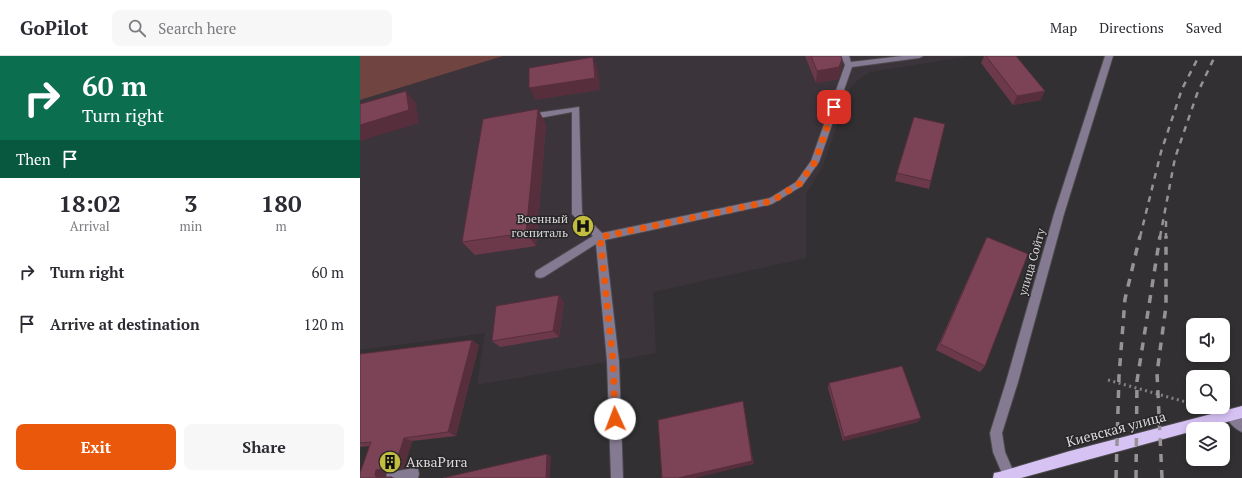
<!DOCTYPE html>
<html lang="en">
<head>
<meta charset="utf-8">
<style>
	:root { --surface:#fff; --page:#f7f7f7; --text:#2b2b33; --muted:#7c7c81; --line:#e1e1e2; --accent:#ea580c }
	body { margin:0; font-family:"PT Serif",serif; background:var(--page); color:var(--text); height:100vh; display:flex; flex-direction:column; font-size:15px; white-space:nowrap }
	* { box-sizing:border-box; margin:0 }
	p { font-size:13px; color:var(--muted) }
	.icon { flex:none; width:22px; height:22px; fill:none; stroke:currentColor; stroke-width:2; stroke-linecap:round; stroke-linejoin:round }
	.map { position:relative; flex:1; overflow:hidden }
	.panel { display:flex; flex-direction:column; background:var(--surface); width:360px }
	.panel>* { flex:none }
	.hud { background:#0b6e4f; color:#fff; overflow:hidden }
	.controls { position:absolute; left:826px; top:262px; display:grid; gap:8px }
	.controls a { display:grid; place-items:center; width:44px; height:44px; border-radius:8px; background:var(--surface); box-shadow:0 2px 6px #0003; font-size:20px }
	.pin { position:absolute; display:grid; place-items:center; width:34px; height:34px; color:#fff; margin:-17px; border-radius:8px; box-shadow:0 2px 6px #0006 }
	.me { position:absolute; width:44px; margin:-22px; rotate:358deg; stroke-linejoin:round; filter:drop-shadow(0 0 3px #0008) }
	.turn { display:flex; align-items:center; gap:14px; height:84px; padding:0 16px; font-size:18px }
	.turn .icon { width:52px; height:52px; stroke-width:2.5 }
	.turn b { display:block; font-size:28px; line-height:34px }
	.then { display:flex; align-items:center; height:38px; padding:0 16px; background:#0003; gap:8px; font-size:15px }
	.eta { display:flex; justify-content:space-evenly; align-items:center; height:68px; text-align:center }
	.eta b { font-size:24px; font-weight:600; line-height:28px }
	.button { display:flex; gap:8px; margin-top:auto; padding:8px 16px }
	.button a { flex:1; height:46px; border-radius:8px; background:var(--accent); color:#fff; font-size:16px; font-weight:600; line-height:46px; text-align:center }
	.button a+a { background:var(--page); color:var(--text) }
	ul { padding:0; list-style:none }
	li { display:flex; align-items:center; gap:12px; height:52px; padding:0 16px }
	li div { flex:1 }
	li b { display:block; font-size:15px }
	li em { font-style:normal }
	header { display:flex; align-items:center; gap:24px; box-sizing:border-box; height:56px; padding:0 20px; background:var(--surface); border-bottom:1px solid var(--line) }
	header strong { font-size:19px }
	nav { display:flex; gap:22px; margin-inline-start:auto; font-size:14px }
	.search { width:280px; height:36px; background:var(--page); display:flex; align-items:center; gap:10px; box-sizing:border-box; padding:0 14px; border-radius:8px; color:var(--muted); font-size:15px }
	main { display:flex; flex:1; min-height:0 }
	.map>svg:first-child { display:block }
</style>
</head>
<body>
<header>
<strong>GoPilot</strong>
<div class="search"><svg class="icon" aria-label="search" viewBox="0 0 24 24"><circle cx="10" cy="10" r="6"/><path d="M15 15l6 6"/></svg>Search here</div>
<nav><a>Map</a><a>Directions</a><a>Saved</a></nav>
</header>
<main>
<section class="panel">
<div class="hud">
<div class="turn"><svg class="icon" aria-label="right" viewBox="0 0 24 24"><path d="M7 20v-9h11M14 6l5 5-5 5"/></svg><div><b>60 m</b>Turn right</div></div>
<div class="then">Then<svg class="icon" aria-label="arrive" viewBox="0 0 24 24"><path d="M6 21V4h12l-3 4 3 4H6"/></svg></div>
</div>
<div class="eta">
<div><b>18:02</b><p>Arrival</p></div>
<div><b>3</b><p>min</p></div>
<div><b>180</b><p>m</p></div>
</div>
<ul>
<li><svg class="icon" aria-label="right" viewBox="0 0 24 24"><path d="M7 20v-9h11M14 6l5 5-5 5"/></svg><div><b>Turn right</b></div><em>60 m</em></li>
<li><svg class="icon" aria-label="arrive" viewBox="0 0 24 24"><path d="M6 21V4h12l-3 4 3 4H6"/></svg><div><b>Arrive at destination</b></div><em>120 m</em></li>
</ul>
<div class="button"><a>Exit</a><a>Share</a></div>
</section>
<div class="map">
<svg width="882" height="422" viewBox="0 0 882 422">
	<rect width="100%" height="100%" fill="#323032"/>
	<path fill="#3c343b" d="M143 0H611L510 16 499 23 490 32 463 110 446 138V202L293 236 296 297 117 329 125 277 0 294V44Z"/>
	<path fill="#704541" d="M0 0H143L0 44Z"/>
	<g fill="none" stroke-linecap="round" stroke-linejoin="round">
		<g stroke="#4d4b4d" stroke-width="2">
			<path id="minor" d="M481 0H489L491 6 542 0H563L559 2 492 11 459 106 442 130 412 148 245 184 259 305 263 422H251L247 305 236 188 184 221 180 222 176 221 175 218 176 215 233 180 212 158V56L169 64 165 61 169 58 219 51 222 157 242 177 410 142 436 126 451 105 485 9Z
				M745 0H753L704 158 658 326 642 377 645 396 655 419 654 422H644L633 396 630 377 646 326 694 158Z
				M871 353 882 361V376C875 373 868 366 865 359L867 355Z
				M53 412 58 413 59 418 58 422H26L27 417Z"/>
		</g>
		<g stroke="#4d4b4d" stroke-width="2">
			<path id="major" d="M882 350V362L840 373H833V375L661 422H633L634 417 639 416 710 395Z"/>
		</g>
		<path stroke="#838183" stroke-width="3" stroke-dasharray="2 3.5" stroke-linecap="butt" d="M748 324 833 348"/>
		<use href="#minor" fill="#847a92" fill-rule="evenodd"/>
		<use href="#major" fill="#d7c2f4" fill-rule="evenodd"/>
		<path stroke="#959395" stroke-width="2.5" stroke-dasharray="6 6" stroke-linecap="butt" d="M806 165V181
			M780 181 801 96 822 33 839 0
			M800 181 815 102 837 38 855 0"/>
		<path stroke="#959395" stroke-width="3.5" stroke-dasharray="8 8" stroke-linecap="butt" d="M756 422 759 320 765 243 780 180
			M776 422 777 325 800 180
			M802 422 797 317 806 250V180"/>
	</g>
	<path fill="#6b394a" d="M445 0H481L482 3 481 15 478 23 456 27Z
		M624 0H656L681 44 653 49 621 7Z
		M186 68 176 190 115 199 102 186Z
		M537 117 571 125 569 133 535 125Z
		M627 181 625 310 620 316 576 294 623 189Z
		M204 246 199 281 140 291 132 285Z
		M119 289 96 380 52 385 44 412 26 417 25 421H32L35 422H0L9 390 0 391V298Z
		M469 327 558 366 483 385 468 332Z"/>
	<path fill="#572e3c" d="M233 1 238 13 240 34 176 44 169 32Z
		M482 3 481 15 478 23 456 27 457 15Z
		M46 35 56 47 59 67 0 85V69Z
		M685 35 681 44 653 49 657 40Z
		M178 53 186 68 176 190 166 177Z
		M199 239 204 246 199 281 193 275Z
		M112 284 119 289 96 380 88 376Z
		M383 345 384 350 394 408 335 422H318Z
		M561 362 558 366 483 385 484 381Z
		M44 382 52 385 44 412 26 417 25 422 16 421 15 419 16 414Z
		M187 398 191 400 190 422H186Z"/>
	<path fill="#7c4256" stroke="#572e3c" d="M451 0H481L482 3 479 11 457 15Z
		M626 0H656L685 35 657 40Z
		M233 1 235 22 169 32V12Z
		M46 35 49 54 0 69V48Z
		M178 53 166 177 102 186 123 63Z
		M554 61 585 68 571 125 537 117Z
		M627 181 668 198 625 310 580 288Z
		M199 239 193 275 132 285 136 250Z
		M112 284 88 376 44 382 35 410 16 414 15 419 16 421H32L31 422H0V417L11 386 0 387V298Z
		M542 310 561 362 484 381 469 327Z
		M383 345 392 405 318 422H302L298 364Z
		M187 398 186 422H83Z"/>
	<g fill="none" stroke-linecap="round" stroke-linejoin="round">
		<path stroke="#ea580c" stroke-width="7" stroke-dasharray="0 12.6" d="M255 363 253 305 240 181 412 145 439 128 455 106 474 51"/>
	</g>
	<defs>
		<g id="hospital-disc" transform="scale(1.15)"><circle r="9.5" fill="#c2bd3f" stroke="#282628"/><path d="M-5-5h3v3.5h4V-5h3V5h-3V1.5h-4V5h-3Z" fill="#111"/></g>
		<g id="building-disc" transform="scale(1.15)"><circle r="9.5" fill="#c2bd3f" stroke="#282628"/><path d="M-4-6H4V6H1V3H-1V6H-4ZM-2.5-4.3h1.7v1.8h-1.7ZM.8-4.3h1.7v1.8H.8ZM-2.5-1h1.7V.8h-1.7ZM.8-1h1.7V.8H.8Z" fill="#111"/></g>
	</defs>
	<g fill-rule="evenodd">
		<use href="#hospital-disc" x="223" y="170"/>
		<use href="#building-disc" x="30" y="406"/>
	</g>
	<g text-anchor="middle" stroke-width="3" stroke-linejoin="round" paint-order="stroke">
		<g font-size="12" fill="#dbdadb" stroke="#282628" text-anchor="end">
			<text x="208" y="167">Военный<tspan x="208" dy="14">госпиталь</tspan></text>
		</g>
		<g font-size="12" fill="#dbdadb" stroke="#282628">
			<text transform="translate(672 206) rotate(-74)" y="4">улица Сойту</text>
		</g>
		<g font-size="14" fill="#dbdadb" stroke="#282628">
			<text transform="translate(756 373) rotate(-15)" y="5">Киевская улица</text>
		</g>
		<g font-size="14" fill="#dbdadb" stroke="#282628" text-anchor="start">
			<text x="46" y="411">АкваРига</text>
		</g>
	</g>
</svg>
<div class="controls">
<a><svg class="icon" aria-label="sound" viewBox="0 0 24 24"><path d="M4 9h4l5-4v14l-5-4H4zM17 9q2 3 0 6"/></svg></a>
<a><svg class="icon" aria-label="search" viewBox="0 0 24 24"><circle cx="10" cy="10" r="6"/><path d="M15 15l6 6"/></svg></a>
<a><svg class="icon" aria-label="layers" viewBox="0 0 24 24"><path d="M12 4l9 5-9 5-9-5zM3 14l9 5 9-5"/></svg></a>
</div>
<div class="pin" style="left:474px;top:51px;background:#d93025"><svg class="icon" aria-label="arrive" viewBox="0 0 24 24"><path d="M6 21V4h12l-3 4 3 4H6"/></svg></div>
<svg class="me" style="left:255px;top:363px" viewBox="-20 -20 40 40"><circle r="19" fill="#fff"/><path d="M0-13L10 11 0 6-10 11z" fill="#ea580c"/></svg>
</div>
</main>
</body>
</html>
